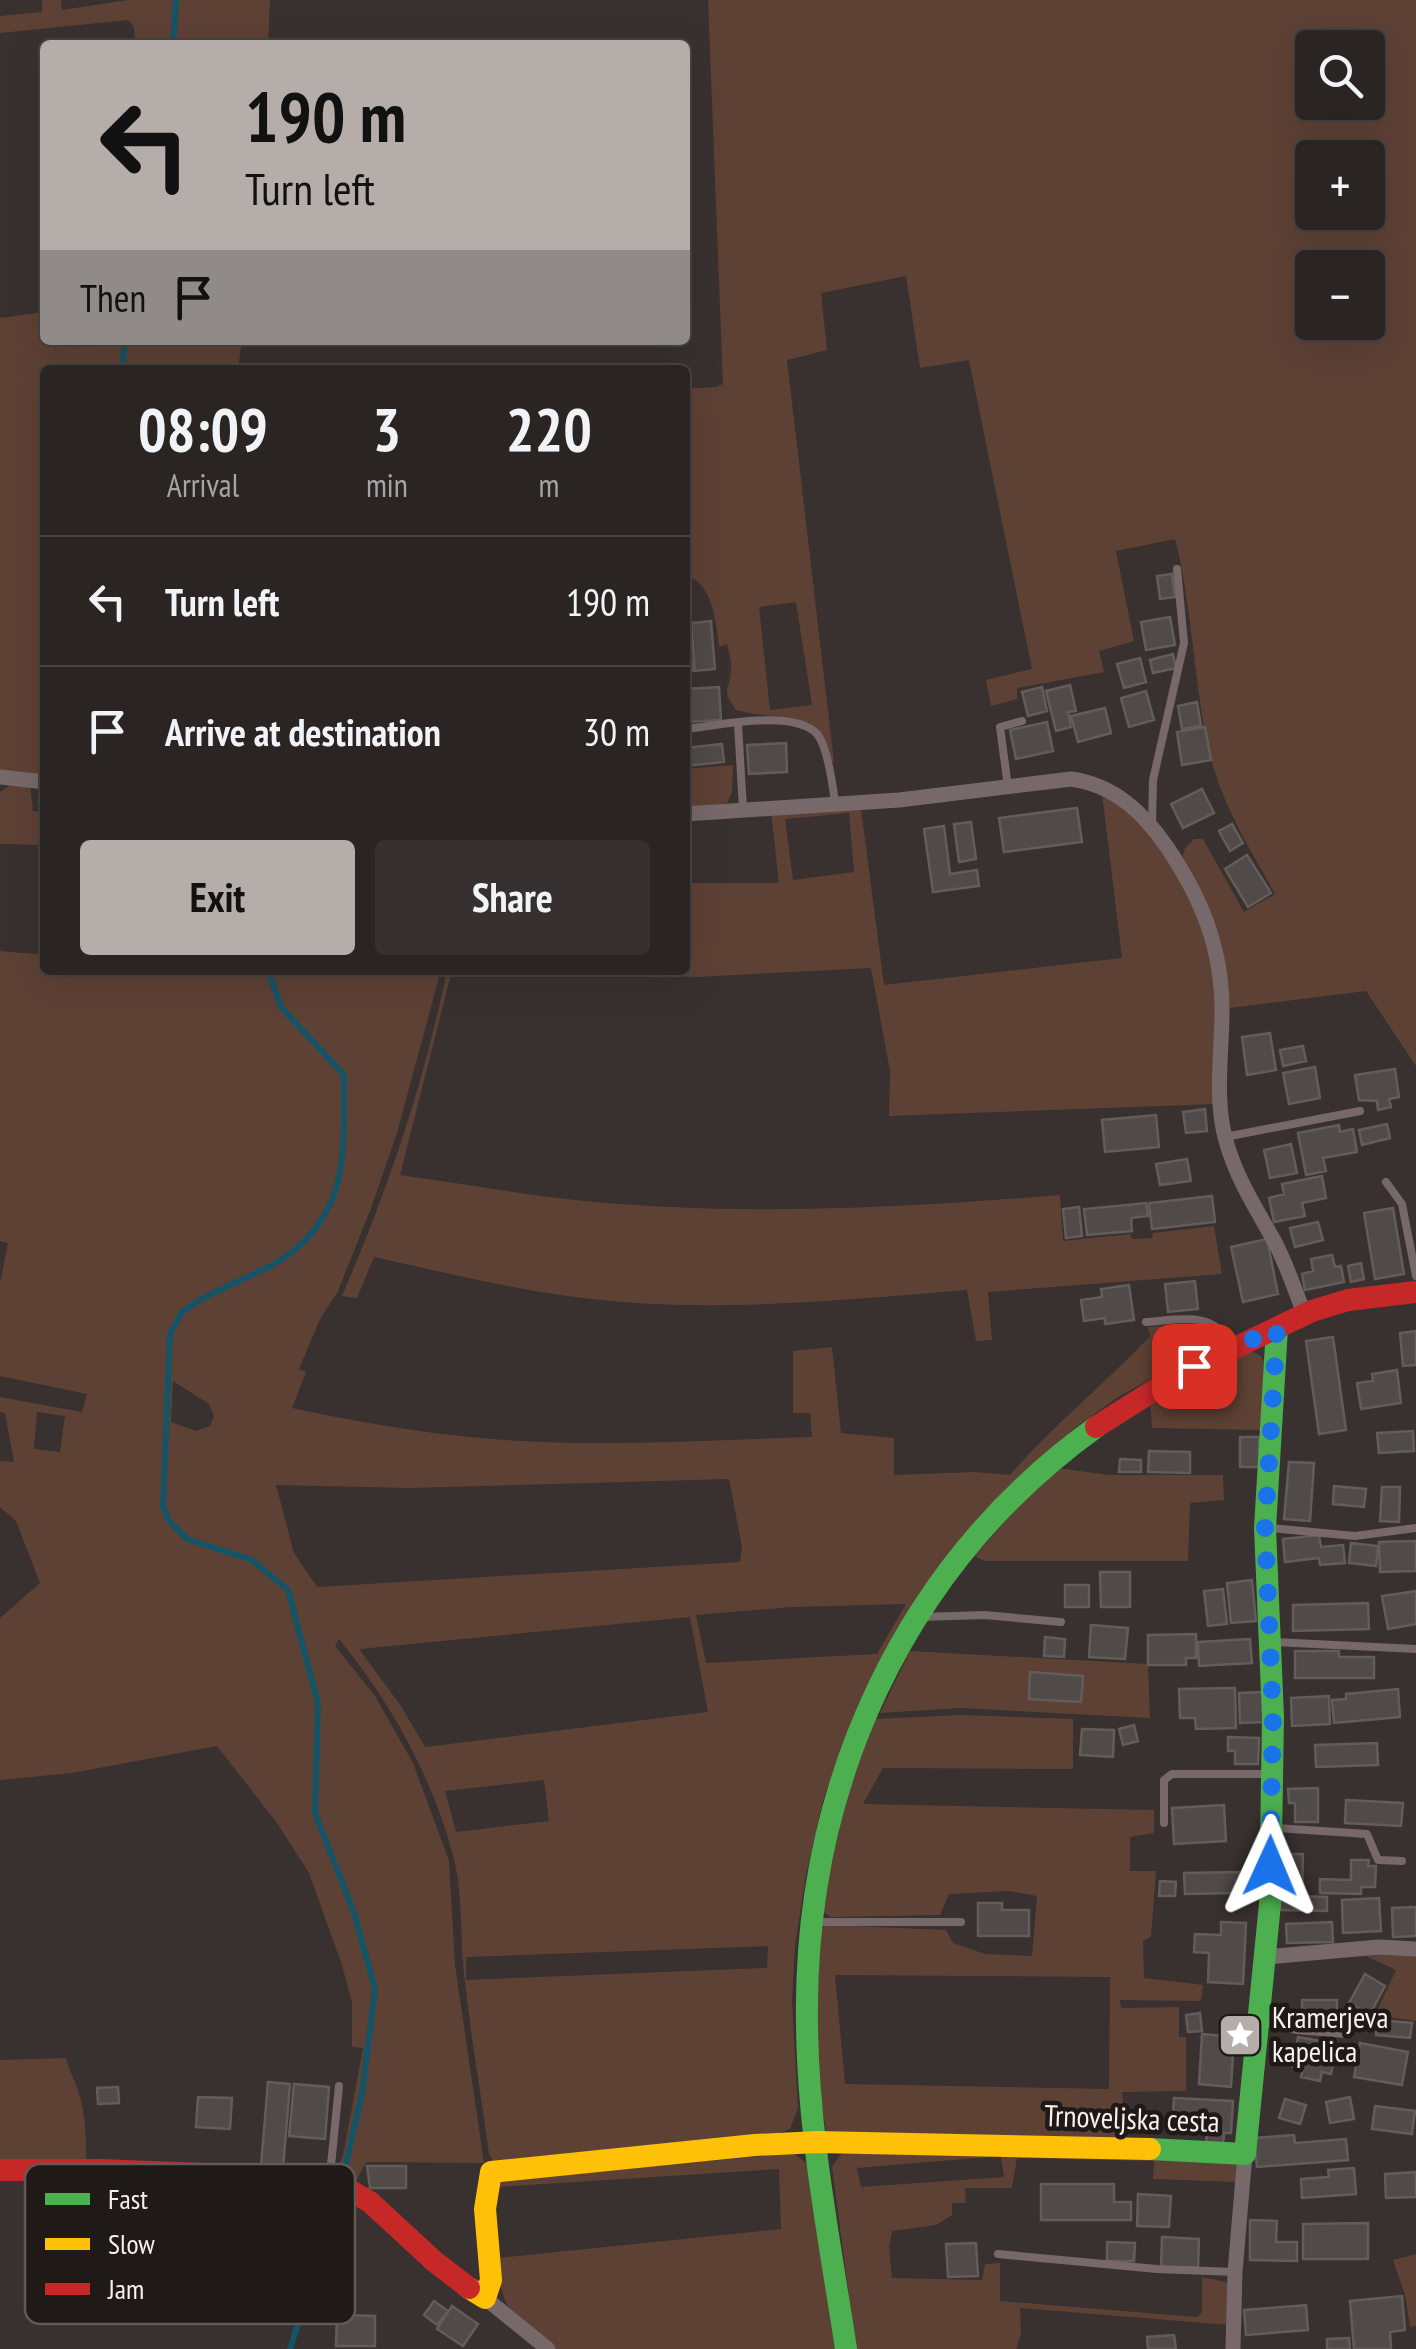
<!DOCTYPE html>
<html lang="en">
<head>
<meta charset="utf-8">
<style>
	:root { --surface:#2a2523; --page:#363130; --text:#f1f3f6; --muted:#a5a5a6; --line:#464241; --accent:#b5adaa }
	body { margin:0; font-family:"PT Sans Narrow",sans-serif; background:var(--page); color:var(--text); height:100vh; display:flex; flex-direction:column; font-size:38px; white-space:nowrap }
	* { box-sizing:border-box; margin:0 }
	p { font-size:32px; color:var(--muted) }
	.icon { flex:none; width:55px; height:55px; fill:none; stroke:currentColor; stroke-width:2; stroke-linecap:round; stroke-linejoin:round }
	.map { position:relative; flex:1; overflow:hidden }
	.details { position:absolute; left:40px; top:365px; width:650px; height:610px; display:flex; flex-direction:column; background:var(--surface); border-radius:10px; box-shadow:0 10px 40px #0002,0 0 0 2px var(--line) }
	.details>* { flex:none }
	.guide { position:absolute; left:40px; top:40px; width:650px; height:305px; border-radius:10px; box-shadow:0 10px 40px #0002,0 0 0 2px var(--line); background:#b5adaa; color:#111; overflow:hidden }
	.fabs { position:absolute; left:1295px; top:30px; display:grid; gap:20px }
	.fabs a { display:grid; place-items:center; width:90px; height:90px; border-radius:10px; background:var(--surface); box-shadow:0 10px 40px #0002,0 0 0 2px var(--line); font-size:50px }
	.pin { position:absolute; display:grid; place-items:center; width:85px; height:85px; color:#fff; margin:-42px; border-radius:20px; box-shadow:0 5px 15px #0006 }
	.me { position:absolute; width:110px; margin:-55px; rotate:1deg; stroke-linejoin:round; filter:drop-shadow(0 0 8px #0008) }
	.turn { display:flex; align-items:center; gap:35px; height:210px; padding:0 40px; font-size:45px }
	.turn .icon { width:130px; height:130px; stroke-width:2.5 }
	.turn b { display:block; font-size:70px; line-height:85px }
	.then { display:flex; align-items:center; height:95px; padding:0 40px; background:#0003; gap:20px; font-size:38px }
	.eta { display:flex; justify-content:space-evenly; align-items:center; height:170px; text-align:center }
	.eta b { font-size:60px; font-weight:600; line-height:70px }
	.button { display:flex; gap:20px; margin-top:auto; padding:20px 40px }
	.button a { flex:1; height:115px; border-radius:10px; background:var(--accent); color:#111; font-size:40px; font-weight:600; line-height:115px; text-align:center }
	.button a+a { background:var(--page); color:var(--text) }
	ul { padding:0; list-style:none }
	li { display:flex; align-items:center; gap:30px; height:130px; padding:0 40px; border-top:2px solid var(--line) }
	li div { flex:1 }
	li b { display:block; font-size:38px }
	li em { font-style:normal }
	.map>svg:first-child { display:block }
</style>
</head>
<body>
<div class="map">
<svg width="1416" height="2349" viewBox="0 0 1416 2349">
	<rect width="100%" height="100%" fill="#38312f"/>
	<path fill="#5e4135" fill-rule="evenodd" d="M42 0H61L62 10 128 0H270L268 45H135L134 27 128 20 0 33V16L42 12Z
		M708 0H1416V1066L1366 991 1230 1008 1219 936 1182 859 1185 848 1194 839H1203L1244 912 1275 894C1253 854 1227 813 1214 769 1193 696 1194 611 1175 539L1116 551 1134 641 1099 651 1104 672 1017 688V699L991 706 986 680 1032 669 969 360 920 368 906 276 821 293 827 350 787 360 834 762 829 763C816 706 779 722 736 710 720 688 730 692 731 670 732 662 729 652 727 644L719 647C716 622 713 583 685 575V389L716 387 723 384ZM1312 48H1368V102H1312ZM1312 158H1368V212H1312ZM1312 268H1368V322H1312ZM796 602 812 705 770 710 759 607Z
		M45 312V340H242L238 370H45V776L0 772V318Z
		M733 765 732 792 727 803 685 809V769Z
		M30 784 33 811 45 812V845L0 844V792L9 786Z
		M1102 793C1150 811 1206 916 1214 964 1220 1009 1215 1059 1215 1104L889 1116 890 1071 871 968 696 977 572 970H685V883H779L771 812 861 809 884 985 1122 958ZM849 813 854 872 793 880 785 819Z
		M0 951 45 955V970H223L230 977 238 970H441L397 1133 371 1208 338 1291 320 1319 299 1369 306 1372 292 1408C363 1423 433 1435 505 1440 607 1447 710 1440 812 1437L810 1413H793V1351L832 1347 841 1433 894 1438V1475L975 1472 1010 1475C1053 1425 1105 1384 1150 1336L1148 1327 1209 1323 1219 1333 1220 1340 1118 1397 1076 1427 1012 1486 844 1741 823 1801 806 1875 795 1945 792 2001 798 2108 790 2129 772 2136 494 2162 489 2154C481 2093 470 2033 464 1973 460 1936 463 1895 454 1859 433 1778 392 1704 339 1639L335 1646 375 1696 413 1763 449 1861 455 1965 484 2163 366 2162 355 2183 336 2172 343 2156 363 2048 352 2047V2003L342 1965 309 1873 277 1823 217 1746 72 1773 0 1780V1618L40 1583 16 1521 0 1507V1461L14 1462 5 1413 0 1412V1397L82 1412 87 1394 0 1376V1283L8 1243 0 1241ZM173 1381 209 1404 214 1416 210 1426 196 1431 171 1422ZM37 1412 65 1416 60 1452 34 1449ZM729 1479 742 1547 740 1562 317 1587 294 1553 276 1485 408 1488ZM906 1604 877 1654 706 1663 696 1615 792 1607ZM690 1617 708 1712 425 1747 401 1706 359 1649ZM544 1780 549 1821 456 1832 445 1791ZM768 1946 767 1968 466 1980V1957Z
		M447 970H452L400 1175C472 1185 546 1199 619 1204 766 1215 913 1207 1060 1195L1063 1241 1130 1234 1132 1239 1152 1238 1153 1233 1214 1226 1222 1274 988 1292 992 1340 976 1341 967 1290C853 1299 737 1311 623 1302 538 1296 456 1275 374 1257L357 1298 342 1296C387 1192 425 1081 447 970Z
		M1251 1351 1261 1356 1265 1364 1261 1430 1152 1428 1150 1401 1198 1373Z
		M1058 1468 1109 1475H1223L1224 1500 1190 1503 1188 1561H984L975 1556 1015 1510Z
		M910 1651 1148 1664 1150 1718 960 1708 880 1713Z
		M961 1715 1073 1719V1769L883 1768 863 1804 1154 1810V1833L1130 1837V1871H1156L1151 1937 1143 1941 1144 1978 1203 1985 1201 2001 1120 2000 1121 2008 1179 2007V2037H1186V2091L1122 2092 1127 2141 826 2131 818 2084 813 2013 820 1928 829 1925 946 1930 953 1943 985 1954 1032 1956 1037 1896 1009 1891 949 1894 940 1915 831 1917 821 1911 851 1778 875 1719ZM835 1975 1110 1977 1109 2089 845 2084Z
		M1379 1951 1416 1955V2021L1375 2015 1396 1970 1366 1956Z
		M66 2058C69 2070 74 2078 77 2088 86 2111 86 2137 86 2161L0 2164V2060Z
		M849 2151 1218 2156 1237 2164 1236 2182 1153 2179 1154 2161 1017 2158 1012 2188H965L966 2203H952V2215L936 2225 892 2231 889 2247 892 2278 982 2280 985 2264 1000 2263V2301L1197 2317 1202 2312V2277L1226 2282 1229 2288V2325L1020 2308 1021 2334 1016 2349H856L832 2167 840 2155ZM1001 2156 1004 2177 861 2187 857 2168Z
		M793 2153 806 2163 812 2187 835 2349H556C516 2317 498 2313 499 2258L781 2229 779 2169 497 2187 500 2181Z
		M1416 2254V2326L1410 2327 1405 2295 1393 2260Z"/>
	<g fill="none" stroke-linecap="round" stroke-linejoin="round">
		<path stroke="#155467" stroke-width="6" d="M173 45 176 0
			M121 370 126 340
			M268 970 281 1007 344 1075C343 1143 352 1204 292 1252 269 1271 225 1284 197 1302L182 1312 170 1334 163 1506 169 1521 187 1539 252 1560 288 1590 318 1703 315 1813 354 1913 375 1989 362 2094 339 2193 290 2349"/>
	</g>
	<path fill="#504a48" stroke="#625c5a" stroke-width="2.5" d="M1172 574 1175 597 1160 599 1157 576Z
		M1170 617 1175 645 1146 650 1141 622Z
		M711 621 715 669 695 671 691 623Z
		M685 623 693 671 685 672Z
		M1173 654 1176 668 1153 673 1150 660Z
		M1140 658 1146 682 1124 688 1117 664Z
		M1070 685 1076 711 1068 712 1071 727 1056 731 1046 691Z
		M719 687 721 720 685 722V689Z
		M1042 687 1047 711 1028 716 1022 692Z
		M1146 691 1154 720 1129 727 1121 698Z
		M1197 702 1201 726 1182 729 1178 706Z
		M1105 708 1111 733 1078 742 1071 716Z
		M1047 722 1053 751 1016 759 1010 730Z
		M1205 727 1211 760 1182 765 1177 732Z
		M786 743 787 772 749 774 747 745Z
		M722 744 724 762 685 766V748Z
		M1202 789 1214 813 1183 828 1171 804Z
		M1077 808 1082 842 1004 852 999 818Z
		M971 822 976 859 959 862 954 824Z
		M1232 824 1243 843 1230 851 1219 831Z
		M944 826 950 874 977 870 979 886 933 892 924 829Z
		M1247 855 1271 893 1248 907 1225 869Z
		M1270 1033 1276 1070 1247 1075 1242 1037Z
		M1303 1046 1306 1061 1283 1066 1280 1050Z
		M1315 1067 1320 1098 1289 1104 1283 1073Z
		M1395 1069 1399 1097 1389 1099 1391 1107 1378 1110 1377 1101 1359 1100 1355 1075Z
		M1205 1109 1207 1131 1186 1133 1183 1112Z
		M1156 1115 1159 1147 1105 1152 1102 1120Z
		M1387 1124 1390 1138 1362 1145 1359 1130Z
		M1339 1125 1340 1132 1353 1129 1357 1152 1323 1158 1326 1171 1306 1175 1298 1133Z
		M1291 1144 1297 1173 1270 1178 1264 1150Z
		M1187 1159 1191 1181 1160 1185 1156 1164Z
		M1322 1176 1326 1198 1302 1203 1305 1216 1274 1222 1269 1198 1284 1194 1282 1184Z
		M1212 1196 1215 1222 1152 1229 1149 1203Z
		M1146 1203 1148 1216 1131 1218 1132 1231 1087 1235 1084 1209Z
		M1079 1207 1082 1236 1066 1238 1063 1209Z
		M1393 1208 1404 1274 1375 1279 1364 1213Z
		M1318 1222 1323 1240 1295 1247 1290 1228Z
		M1267 1239 1278 1294 1243 1302 1231 1247Z
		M1332 1255 1335 1267 1341 1266 1344 1282 1305 1290 1302 1274 1313 1271 1311 1259Z
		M1361 1263 1364 1279 1351 1282 1348 1266Z
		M1195 1281 1198 1309 1168 1312 1165 1284Z
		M1129 1285 1134 1320 1105 1324V1318L1084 1321 1081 1300 1102 1297 1101 1289Z
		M1416 1331V1365L1403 1366 1400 1333Z
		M1333 1337 1346 1430 1319 1434 1306 1341Z
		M1397 1370 1401 1403 1361 1409 1357 1383 1373 1381 1372 1374Z
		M1413 1431 1414 1451 1379 1453 1377 1433Z
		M1240 1437H1259V1467H1240Z
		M1149 1451 1190 1452V1473L1148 1472Z
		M1120 1459 1141 1460V1472H1119Z
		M1289 1462 1314 1463 1310 1521 1284 1519Z
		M1334 1486 1366 1489 1364 1507 1333 1504Z
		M1382 1487H1400L1399 1522 1380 1521Z
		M1319 1535 1321 1547 1343 1545 1345 1563 1320 1565 1319 1558 1285 1562 1283 1539Z
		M1416 1541V1571L1380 1572 1379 1542Z
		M1351 1543 1378 1546 1376 1566 1349 1563Z
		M1100 1572H1130V1607H1101Z
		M1252 1580 1256 1621 1231 1623 1227 1583Z
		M1065 1585H1089V1607H1065Z
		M1223 1589 1227 1624 1208 1626 1204 1591Z
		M1416 1591V1624L1388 1629 1382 1596Z
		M1368 1603 1369 1629 1293 1631V1605Z
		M1091 1625 1128 1628 1125 1659 1089 1657Z
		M1196 1634V1658H1186V1665H1148V1635Z
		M1045 1637 1065 1639 1064 1657 1044 1656Z
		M1250 1639 1252 1663 1199 1666 1198 1642Z
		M1295 1651H1339V1657H1374V1678H1295Z
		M1030 1672 1083 1676 1081 1702 1029 1699Z
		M1235 1688 1236 1728 1196 1729 1195 1718H1180L1179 1689Z
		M1398 1689 1400 1717 1334 1723 1332 1700 1346 1699V1694Z
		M1263 1692 1264 1722 1240 1723 1239 1693Z
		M1329 1696 1330 1724 1292 1726 1291 1698Z
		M1134 1725 1138 1741 1123 1745 1119 1729Z
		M1082 1729 1114 1730 1113 1757 1080 1755Z
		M1228 1737 1259 1738 1258 1764H1235V1751H1228Z
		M1377 1743 1378 1765 1316 1767 1315 1745Z
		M1318 1788V1822H1295V1803H1289L1288 1789Z
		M1346 1800 1403 1803 1401 1826 1345 1823Z
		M1224 1805 1226 1841 1174 1844 1172 1808Z
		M1281 1854H1303L1302 1896 1327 1897V1911L1280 1910Z
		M1351 1860H1369L1368 1866H1376L1375 1887H1361V1894L1320 1893V1879L1351 1880Z
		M1239 1872 1240 1893 1185 1894 1184 1873Z
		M1160 1881 1176 1882 1175 1896H1159Z
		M1379 1898 1381 1931 1343 1933 1342 1900Z
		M978 1903H1002V1910H1029V1936H978Z
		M1416 1907V1936L1393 1937 1392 1908Z
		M1221 1922 1246 1923 1243 1984 1208 1982 1209 1953 1194 1952 1195 1934 1221 1935Z
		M1332 1922 1333 1942 1287 1943 1286 1924Z
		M1365 1974 1385 1986 1370 2014 1349 2003Z
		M1302 2000H1337V2025H1302Z
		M1200 2013 1202 2031 1188 2032 1186 2015Z
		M1378 2020 1412 2023 1410 2038 1376 2035Z
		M1202 2034 1234 2037 1231 2087 1199 2084Z
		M1298 2037 1337 2044 1331 2074 1322 2072 1320 2081 1301 2077 1303 2069 1293 2067Z
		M1360 2043 1408 2052 1402 2085 1354 2077Z
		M268 2082 290 2084 283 2168 261 2166Z
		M294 2084 329 2087 325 2139 289 2136Z
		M118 2087 119 2103 98 2104 97 2088Z
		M198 2097 232 2098 230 2129 196 2127Z
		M1350 2097 1354 2119 1330 2123 1326 2102Z
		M1174 2098 1233 2101 1231 2133H1224L1223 2146 1206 2145 1207 2131 1172 2129Z
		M1285 2099 1306 2105 1300 2124 1279 2118Z
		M1375 2106 1415 2111 1412 2134 1372 2129Z
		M1294 2135 1295 2143 1346 2139 1348 2160 1257 2167 1254 2138Z
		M367 2166H406V2188H370Z
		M1354 2168 1356 2194 1302 2198 1301 2179 1329 2177 1328 2170Z
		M1416 2172V2197L1386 2198 1385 2174Z
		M1041 2184H1114V2202H1131V2220H1041Z
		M1138 2194 1171 2196 1169 2227 1137 2226Z
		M1250 2220 1277 2221 1276 2242H1297V2261L1250 2260Z
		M1368 2223V2259H1303V2224Z
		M1162 2237 1199 2239 1198 2268 1161 2267Z
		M1107 2242 1135 2243 1134 2261H1107Z
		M976 2243 978 2276 948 2277 946 2244Z
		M1402 2296 1405 2330 1390 2332 1391 2349H1354L1350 2301Z
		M434 2301 448 2311 437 2325 424 2315Z
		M1306 2305 1308 2330 1246 2335 1244 2310Z
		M452 2306 478 2324 463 2346 437 2329Z
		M337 2315 375 2316V2346H336Z
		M1174 2335 1176 2349H1148L1147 2337Z
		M1349 2338 1350 2349H1327V2339Z"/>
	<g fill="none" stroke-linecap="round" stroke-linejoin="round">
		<path stroke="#776969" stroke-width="8" d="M738 724 743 809
			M685 729C716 726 794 708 817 734 828 747 833 787 835 803
			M1008 787 1000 727 1022 721
			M1152 825 1153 780 1184 643 1177 569
			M1225 1137 1360 1111
			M1386 1182 1402 1204 1416 1276
			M1146 1322C1178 1320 1212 1310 1230 1343
			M1270 1528 1355 1536 1416 1528
			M922 1617 984 1615 1061 1622
			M1274 1642 1416 1649
			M1164 1823V1780L1172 1774H1267
			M1276 1828 1367 1834 1378 1860 1402 1861
			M815 1922H961
			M1263 2022 1297 2030 1345 2034
			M330 2175 339 2086
			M998 2254 1157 2269 1235 2272
			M321 2306 342 2228 356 2197"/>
		<path stroke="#776969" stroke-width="15" d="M0 777 45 782
			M685 814 899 800 1071 779C1114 785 1143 812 1167 847 1202 899 1222 948 1222 1011 1222 1054 1214 1099 1226 1141 1236 1177 1254 1205 1272 1237 1286 1261 1294 1289 1305 1315
			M1266 1957 1379 1947 1416 1949
			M485 2298 548 2349
			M1233 2349 1235 2272 1245 2154"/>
		<path stroke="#4caf50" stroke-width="22" d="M1150 2149 1245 2154 1270 1904 1273 1717 1265 1528 1277 1328
			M846 2349C830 2242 808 2134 807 2025 803 1788 902 1567 1096 1427"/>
		<path stroke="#ffc107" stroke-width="22" d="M469 2288 485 2298 491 2280 485 2209 491 2172 755 2145 818 2142 1150 2149"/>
		<path stroke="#c62828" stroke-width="22" d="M1096 1427 1180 1374 1312 1311 1348 1300 1416 1292
			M0 2170H100L330 2179 370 2202 435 2262 469 2288"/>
	</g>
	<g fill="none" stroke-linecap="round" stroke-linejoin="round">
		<path stroke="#1a73e8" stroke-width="18" stroke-dasharray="0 32.4" d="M1194 1366 1277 1328 1265 1528 1273 1717 1270 1866"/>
	</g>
	<defs>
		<g id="sight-square" transform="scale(2.25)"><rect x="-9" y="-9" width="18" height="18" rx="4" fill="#b5adaa" stroke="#1f1917"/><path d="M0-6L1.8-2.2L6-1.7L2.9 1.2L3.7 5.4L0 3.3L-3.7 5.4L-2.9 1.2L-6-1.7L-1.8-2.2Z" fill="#fff"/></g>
	</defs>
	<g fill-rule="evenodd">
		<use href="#sight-square" x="1240" y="2035"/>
	</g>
	<g text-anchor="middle" stroke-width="9" stroke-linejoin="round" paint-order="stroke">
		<g font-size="30" fill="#f9f0ed" stroke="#1f1917" text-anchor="start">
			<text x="1272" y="2028">Kramerjeva<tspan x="1272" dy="34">kapelica</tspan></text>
		</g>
		<g font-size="30" fill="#f9f0ed" stroke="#1f1917">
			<text transform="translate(1132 2119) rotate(2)" y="10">Trnoveljska cesta</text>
		</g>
	</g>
	<rect x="25" y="2164" width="330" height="160" rx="15" fill="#1f1917" stroke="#605a57" stroke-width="2.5"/>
	<rect x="45" y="2193" width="45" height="12" fill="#4caf50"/>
	<rect x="45" y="2238" width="45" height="12" fill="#ffc107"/>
	<rect x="45" y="2283" width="45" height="12" fill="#c62828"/>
	<g font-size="28" fill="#f9f0ed">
		<text x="108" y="2209">Fast</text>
		<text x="108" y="2254">Slow</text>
		<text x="108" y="2299">Jam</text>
	</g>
</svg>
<div class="fabs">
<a><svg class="icon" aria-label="search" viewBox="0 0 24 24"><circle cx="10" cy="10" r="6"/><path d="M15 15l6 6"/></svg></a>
<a>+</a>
<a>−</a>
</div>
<div class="pin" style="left:1194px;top:1366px;background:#d93025"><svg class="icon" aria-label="arrive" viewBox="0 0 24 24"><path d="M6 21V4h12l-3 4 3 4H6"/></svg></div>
<svg class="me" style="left:1270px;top:1866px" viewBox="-20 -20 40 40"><path d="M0-17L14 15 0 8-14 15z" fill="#1a73e8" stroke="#fff" stroke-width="4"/></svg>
<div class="guide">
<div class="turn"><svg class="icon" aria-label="left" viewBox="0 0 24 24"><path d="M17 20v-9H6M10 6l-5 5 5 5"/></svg><div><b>190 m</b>Turn left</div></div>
<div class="then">Then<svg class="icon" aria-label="arrive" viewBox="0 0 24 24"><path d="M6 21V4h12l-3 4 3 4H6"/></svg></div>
</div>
<section class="details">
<div class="eta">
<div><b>08:09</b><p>Arrival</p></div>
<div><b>3</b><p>min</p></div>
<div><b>220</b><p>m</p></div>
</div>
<ul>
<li><svg class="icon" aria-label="left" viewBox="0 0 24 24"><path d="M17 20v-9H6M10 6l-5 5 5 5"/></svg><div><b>Turn left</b></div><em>190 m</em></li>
<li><svg class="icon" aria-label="arrive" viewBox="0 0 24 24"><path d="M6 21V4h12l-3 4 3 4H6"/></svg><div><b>Arrive at destination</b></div><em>30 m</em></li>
</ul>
<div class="button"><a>Exit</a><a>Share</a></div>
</section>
</div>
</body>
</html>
